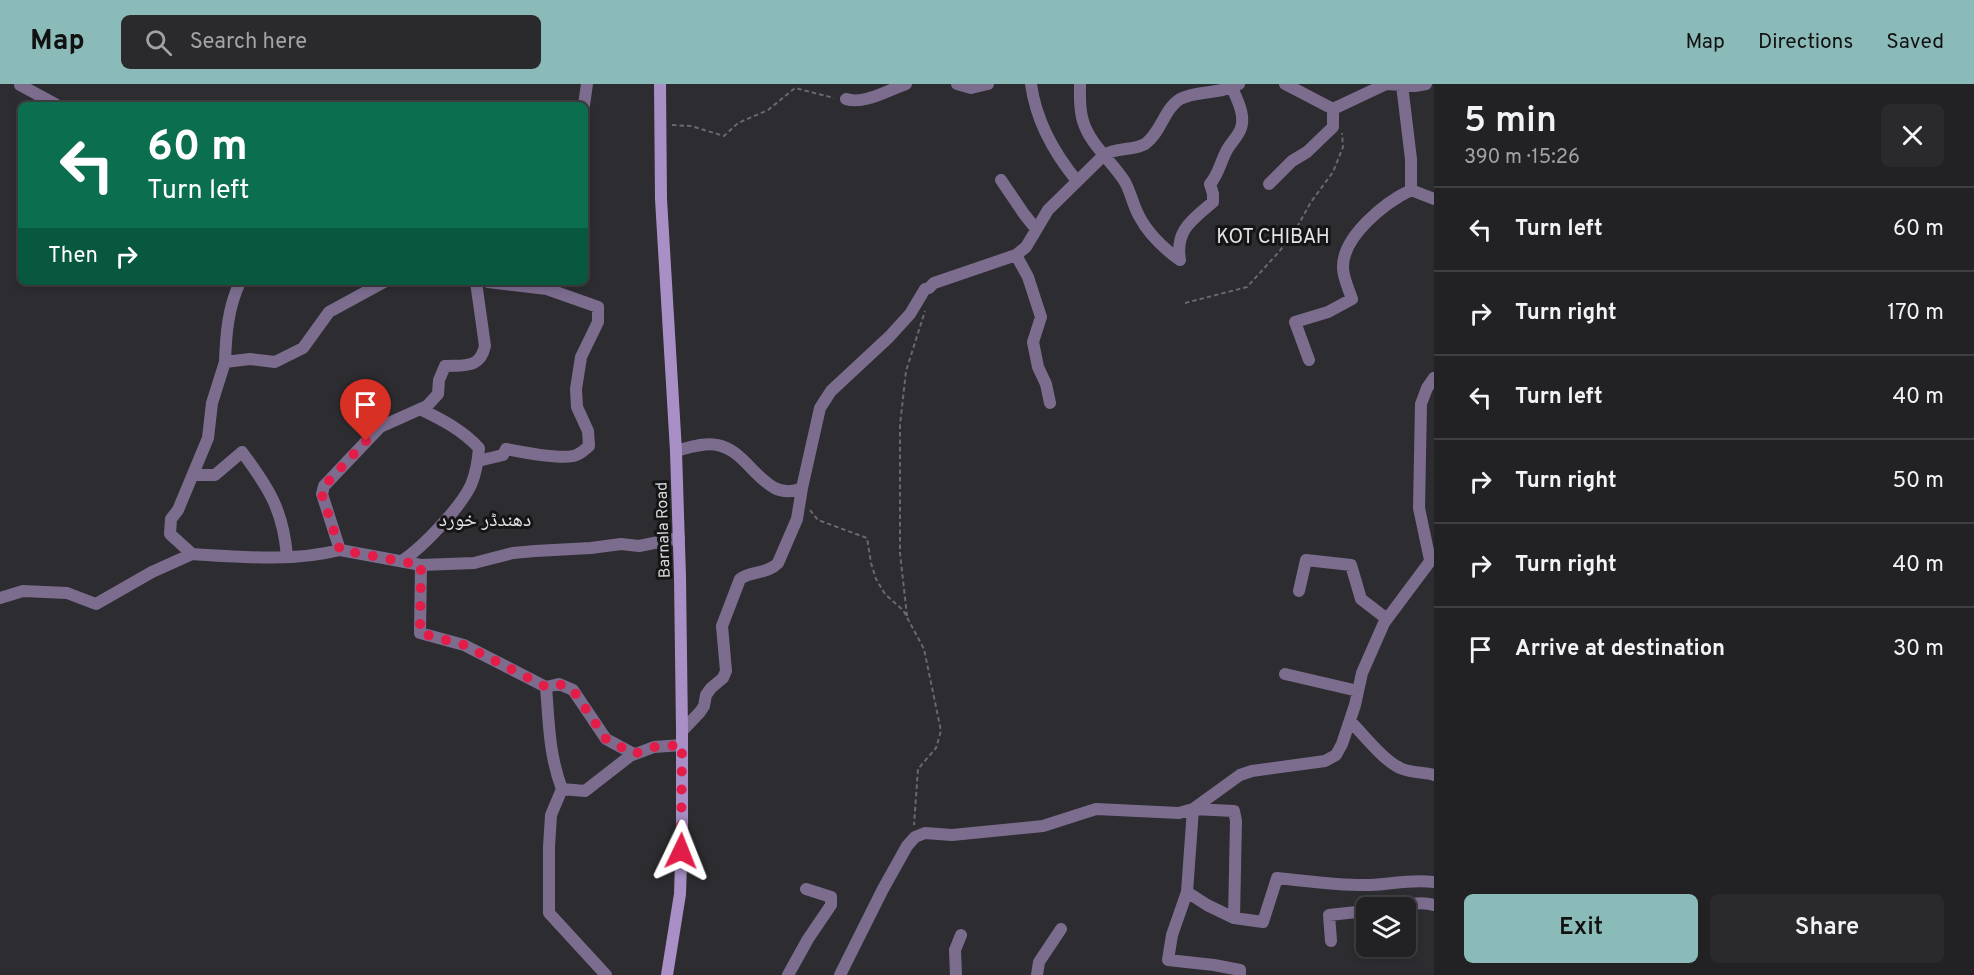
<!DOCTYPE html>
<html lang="en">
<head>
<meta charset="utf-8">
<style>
	:root { --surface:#222124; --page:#2a292c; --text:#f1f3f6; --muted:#a2a3a6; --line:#3f3e41; --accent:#8bbbb9 }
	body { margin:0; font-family:Overpass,"Noto Naskh Arabic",sans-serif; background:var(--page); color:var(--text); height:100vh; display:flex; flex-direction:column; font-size:22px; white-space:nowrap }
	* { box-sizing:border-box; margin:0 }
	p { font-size:20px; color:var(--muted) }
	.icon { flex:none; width:33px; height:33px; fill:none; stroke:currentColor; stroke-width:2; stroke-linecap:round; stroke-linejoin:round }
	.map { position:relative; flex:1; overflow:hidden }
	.side { display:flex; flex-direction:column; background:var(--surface); width:540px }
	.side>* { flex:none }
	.hud { position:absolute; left:18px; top:18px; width:570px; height:183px; border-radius:9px; box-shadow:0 3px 9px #0003,0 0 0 2px var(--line); background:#0b6e4f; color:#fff; overflow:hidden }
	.buttons { position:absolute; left:1356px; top:813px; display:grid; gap:12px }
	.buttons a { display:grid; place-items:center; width:60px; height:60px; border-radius:9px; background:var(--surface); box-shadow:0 3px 9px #0003,0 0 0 2px var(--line); font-size:30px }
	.pin { position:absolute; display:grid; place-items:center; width:51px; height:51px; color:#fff; margin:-62px -26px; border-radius:50% 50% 50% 0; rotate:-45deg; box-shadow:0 0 6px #0007 }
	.pin .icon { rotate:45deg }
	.me { position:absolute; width:66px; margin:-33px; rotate:2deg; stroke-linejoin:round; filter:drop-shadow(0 0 4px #0008) }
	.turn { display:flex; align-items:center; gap:21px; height:126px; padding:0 30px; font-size:27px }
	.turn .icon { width:78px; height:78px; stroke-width:2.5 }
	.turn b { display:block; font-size:42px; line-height:51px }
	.then { display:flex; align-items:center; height:57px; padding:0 30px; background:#0003; gap:12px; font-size:22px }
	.round { display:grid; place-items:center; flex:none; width:63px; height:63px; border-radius:9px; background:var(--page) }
	.head { display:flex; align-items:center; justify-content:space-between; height:102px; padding:0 30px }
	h1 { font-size:36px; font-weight:600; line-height:45px }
	.primary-button { display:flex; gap:12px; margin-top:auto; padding:12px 30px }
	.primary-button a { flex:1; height:69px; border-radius:9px; background:var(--accent); color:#111; font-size:24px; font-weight:600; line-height:69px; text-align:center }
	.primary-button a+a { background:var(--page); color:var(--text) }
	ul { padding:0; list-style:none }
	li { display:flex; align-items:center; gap:18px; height:84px; padding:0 30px; border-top:2px solid var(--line) }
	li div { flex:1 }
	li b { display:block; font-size:22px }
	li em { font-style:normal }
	header { display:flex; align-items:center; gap:36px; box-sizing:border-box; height:84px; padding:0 30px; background:var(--accent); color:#111 }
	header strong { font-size:28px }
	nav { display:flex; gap:33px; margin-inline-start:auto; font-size:21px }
	.search { width:420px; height:54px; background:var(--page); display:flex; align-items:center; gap:15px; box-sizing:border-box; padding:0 21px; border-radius:9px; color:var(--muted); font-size:22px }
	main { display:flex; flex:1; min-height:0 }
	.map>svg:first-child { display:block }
</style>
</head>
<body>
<header>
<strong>Map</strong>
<div class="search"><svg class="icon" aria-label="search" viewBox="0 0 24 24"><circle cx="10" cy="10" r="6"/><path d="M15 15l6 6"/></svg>Search here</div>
<nav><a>Map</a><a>Directions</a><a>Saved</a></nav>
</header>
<main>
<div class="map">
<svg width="1434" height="891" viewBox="0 0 1434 891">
	<rect width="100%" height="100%" fill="#2d2c30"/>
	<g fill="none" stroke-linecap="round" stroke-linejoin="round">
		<path stroke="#69686c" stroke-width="2" stroke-dasharray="4.5 3" stroke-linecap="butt" d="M672 41 691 42 724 52 738 39 768 26 795 4 834 14
			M1185 219 1247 203 1277 170 1292 152 1311 118 1333 88 1343 63 1342 49
			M810 426 818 436 867 454 871 479 876 495 885 510 903 526 924 565 941 647 936 664 918 685 914 741
			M907 532 900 469V341L906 287 925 227"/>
		<path stroke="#7c6d8f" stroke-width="12" d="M957 0 971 4 988 0
			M1031 0C1036 37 1054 69 1077 97
			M1080 0C1080 12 1079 25 1083 37 1090 61 1112 77 1125 98 1131 109 1133 121 1139 132 1149 151 1163 164 1180 176
			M1285 0 1333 25 1386 0 1402 1 1411 75V106
			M20 1 57 21
			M1402 1 1415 2 1426 0
			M846 15C864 21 888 6 906 0
			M584 21 587 0
			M1001 96 1024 130 1036 145
			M1269 100 1292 77 1307 68 1333 43V25
			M1016 171 1028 193 1041 233 1033 258 1038 283 1046 300 1050 319
			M1180 176C1175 146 1192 136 1213 118V110L1210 100C1218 91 1220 80 1225 70 1228 62 1234 57 1238 50 1248 36 1238 17 1232 4
			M476 198 485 262C480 285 464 281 445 282L439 296 438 310 427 322 380 343 324 402 322 410 340 466 421 481 420 549 464 561 546 603C549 640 549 671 562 705L551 731 549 763V829L606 891
			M1309 276 1295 238 1328 228 1352 215C1349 206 1343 193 1343 184 1342 152 1386 118 1411 106L1434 115
			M225 278C226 249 228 224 240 198
			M676 367C688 364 704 358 717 361 750 366 764 421 802 404
			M478 377 503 371 506 365C521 368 559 375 573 372 580 371 584 366 589 362L588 347 577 323 576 305 581 273 598 238V223L547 205 488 198
			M193 391H215L242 368C269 404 283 426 287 472
			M192 470C241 473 292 478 340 466
			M1430 476 1419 424 1421 320 1427 304 1434 294
			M402 477C423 463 460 424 471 401 476 389 478 377 479 364 462 346 443 336 420 325
			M421 481 474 479 513 469 535 467 591 464 621 460 639 462 679 454
			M1299 507 1306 476 1351 481 1361 515 1387 535
			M0 514 23 507 67 509 96 520 152 488 192 470 170 450 171 435 178 426 208 354 212 319 225 278 250 275 275 278 303 264 329 228 384 198
			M1285 590 1358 607
			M546 603 559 600 573 606 606 655 634 670
			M1350 637C1364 651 1383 676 1400 684 1410 689 1424 688 1434 691
			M682 647 700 628 704 622 706 611 711 604 723 594 726 587 722 542 740 495C751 487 768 490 778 479L797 435 802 404 820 324 831 307 889 253 910 230 925 205 929 204 934 199 1016 171 1026 163 1048 126 1104 71C1116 63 1133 67 1145 60 1161 49 1164 25 1180 15 1197 6 1219 11 1239 0
			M562 705 585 707 630 672 654 663 682 661
			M1187 808 1207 821 1234 834 1236 737 1234 727 1193 725 1187 808 1172 851 1168 876 1214 881 1240 886V891
			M1396 824C1408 820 1422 817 1434 821
			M1234 834 1263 838 1277 794C1308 797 1339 802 1370 801 1394 800 1409 795 1434 798
			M1331 857 1329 831 1366 827
			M788 891 808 855 831 821V813L806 805
			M840 891 883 805 907 762 915 753 925 749 952 751 1043 742 1096 725 1179 729 1193 725 1240 691 1252 687 1325 677 1336 671 1342 660 1355 621 1362 589 1384 539 1434 472
			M956 891 955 866 961 851
			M1037 891 1039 878 1061 845"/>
		<path stroke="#a890c7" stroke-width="12" d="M660 0 661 115 676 367 680 493 682 647V746L680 810 667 891"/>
	</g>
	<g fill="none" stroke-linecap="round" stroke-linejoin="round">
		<path stroke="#e11d48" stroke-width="10" stroke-dasharray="0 18" d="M366 357 324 402 322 411 340 466 421 481 420 549 464 561 546 603 559 600 573 606 606 655 634 670 654 663 682 661 681 767"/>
	</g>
	<g text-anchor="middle" stroke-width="6" stroke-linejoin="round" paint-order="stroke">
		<g font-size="16" fill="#d7d6d9" stroke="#151516">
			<text transform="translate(662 446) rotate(-92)" y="6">Barnala Road</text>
		</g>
		<g font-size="20" fill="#e4e2e7" stroke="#151516">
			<text x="1273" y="159">KOT CHIBAH</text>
			<text x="485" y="442">دھندڈر خورد</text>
		</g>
	</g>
</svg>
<div class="buttons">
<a><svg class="icon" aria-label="layers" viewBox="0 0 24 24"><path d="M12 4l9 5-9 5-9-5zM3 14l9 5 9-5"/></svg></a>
</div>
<div class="pin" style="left:366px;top:357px;background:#d93025"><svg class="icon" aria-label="arrive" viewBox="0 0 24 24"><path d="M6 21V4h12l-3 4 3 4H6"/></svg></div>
<svg class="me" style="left:681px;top:767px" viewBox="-20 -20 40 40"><path d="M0-17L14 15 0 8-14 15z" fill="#e11d48" stroke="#fff" stroke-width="4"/></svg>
<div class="hud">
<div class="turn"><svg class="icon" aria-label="left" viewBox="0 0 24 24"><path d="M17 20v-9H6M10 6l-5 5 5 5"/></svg><div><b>60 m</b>Turn left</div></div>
<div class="then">Then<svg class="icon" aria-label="right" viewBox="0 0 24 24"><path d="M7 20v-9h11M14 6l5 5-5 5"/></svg></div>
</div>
</div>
<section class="side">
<div class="head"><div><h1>5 min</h1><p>390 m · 15:26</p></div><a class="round"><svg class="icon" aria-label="close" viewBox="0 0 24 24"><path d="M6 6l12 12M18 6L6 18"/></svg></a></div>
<ul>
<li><svg class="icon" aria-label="left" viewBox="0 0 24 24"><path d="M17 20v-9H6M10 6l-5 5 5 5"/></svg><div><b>Turn left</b></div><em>60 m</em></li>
<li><svg class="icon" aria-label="right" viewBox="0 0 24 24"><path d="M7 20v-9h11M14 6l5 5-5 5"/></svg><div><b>Turn right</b></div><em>170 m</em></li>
<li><svg class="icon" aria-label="left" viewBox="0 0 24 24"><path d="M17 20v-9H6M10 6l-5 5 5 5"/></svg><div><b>Turn left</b></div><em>40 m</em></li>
<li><svg class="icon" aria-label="right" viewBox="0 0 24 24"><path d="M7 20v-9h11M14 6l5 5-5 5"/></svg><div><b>Turn right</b></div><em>50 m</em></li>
<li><svg class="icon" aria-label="right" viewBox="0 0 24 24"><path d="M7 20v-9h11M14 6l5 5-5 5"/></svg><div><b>Turn right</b></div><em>40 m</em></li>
<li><svg class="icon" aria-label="arrive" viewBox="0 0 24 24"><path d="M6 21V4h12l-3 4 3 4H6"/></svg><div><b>Arrive at destination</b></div><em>30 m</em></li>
</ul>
<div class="primary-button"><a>Exit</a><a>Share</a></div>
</section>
</main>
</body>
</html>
